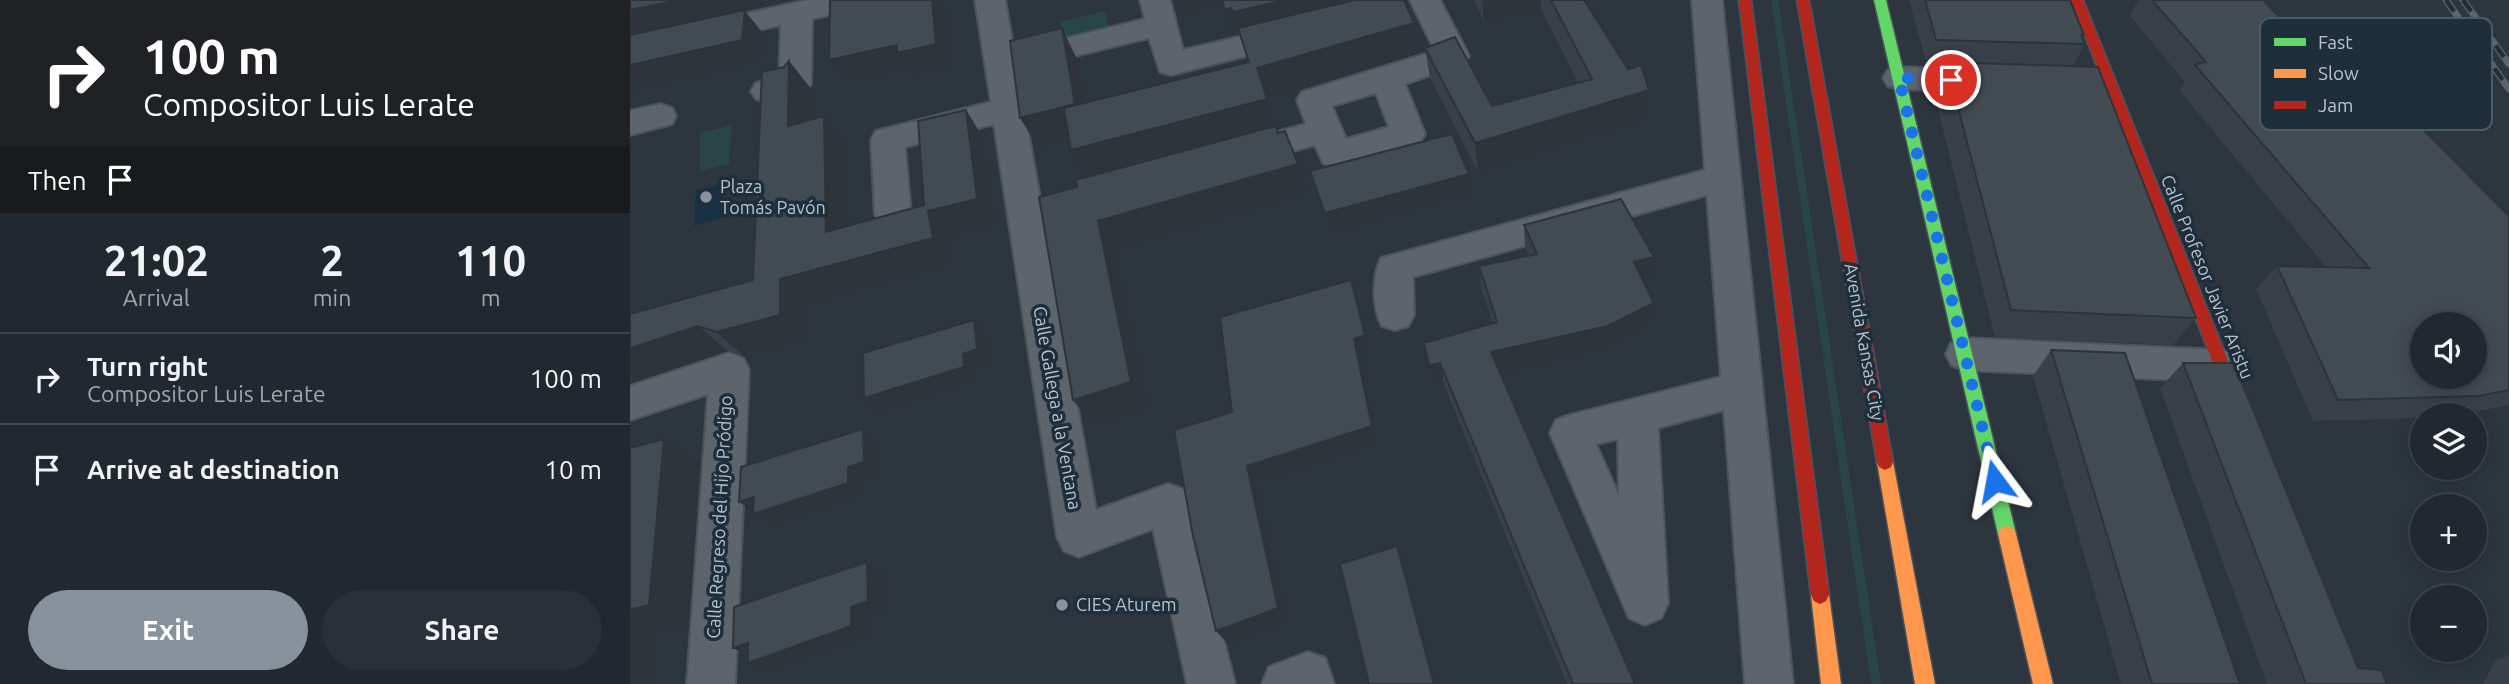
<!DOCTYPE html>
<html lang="en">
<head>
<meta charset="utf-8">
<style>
	:root { --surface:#22282f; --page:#2a3037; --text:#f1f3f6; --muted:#a2a6aa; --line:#3f444b; --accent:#87929c }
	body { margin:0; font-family:Ubuntu,sans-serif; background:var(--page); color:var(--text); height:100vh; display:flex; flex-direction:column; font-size:26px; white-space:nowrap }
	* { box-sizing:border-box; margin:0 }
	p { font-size:23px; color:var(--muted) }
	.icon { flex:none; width:38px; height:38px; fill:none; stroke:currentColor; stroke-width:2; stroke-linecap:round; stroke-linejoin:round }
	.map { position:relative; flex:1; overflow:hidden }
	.drawer { display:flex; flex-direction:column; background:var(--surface); width:630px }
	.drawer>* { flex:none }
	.banner { background:#202124; color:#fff; overflow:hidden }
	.tools { position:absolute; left:1780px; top:312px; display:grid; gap:14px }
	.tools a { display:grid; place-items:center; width:77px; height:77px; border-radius:50%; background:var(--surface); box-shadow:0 4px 18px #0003,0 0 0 2px var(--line); font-size:35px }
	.pin { position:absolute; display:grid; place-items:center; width:60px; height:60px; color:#fff; margin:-30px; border:4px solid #fff; border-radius:50%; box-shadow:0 2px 7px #0007 }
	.me { position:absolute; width:77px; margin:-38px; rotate:347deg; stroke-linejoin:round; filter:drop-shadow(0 0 5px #0008) }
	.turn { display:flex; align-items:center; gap:24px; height:147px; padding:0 28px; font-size:32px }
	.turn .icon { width:91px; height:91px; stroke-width:2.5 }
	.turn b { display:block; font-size:49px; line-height:60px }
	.then { display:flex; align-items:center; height:66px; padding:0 28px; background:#0003; gap:14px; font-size:26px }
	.eta { display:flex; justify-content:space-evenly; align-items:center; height:119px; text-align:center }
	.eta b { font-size:42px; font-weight:700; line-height:49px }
	.primary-button { display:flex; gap:14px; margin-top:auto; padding:14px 28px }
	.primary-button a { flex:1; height:80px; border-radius:42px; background:var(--accent); color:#fff; font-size:28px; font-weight:700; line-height:80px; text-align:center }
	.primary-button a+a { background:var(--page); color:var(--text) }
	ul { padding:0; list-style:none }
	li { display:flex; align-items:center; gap:21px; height:91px; padding:0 28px; border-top:2px solid var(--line) }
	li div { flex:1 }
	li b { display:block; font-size:26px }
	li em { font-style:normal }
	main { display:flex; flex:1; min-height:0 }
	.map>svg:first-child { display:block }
</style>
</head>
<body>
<main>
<section class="drawer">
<div class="banner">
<div class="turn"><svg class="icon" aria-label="right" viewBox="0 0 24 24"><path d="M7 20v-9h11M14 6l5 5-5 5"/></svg><div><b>100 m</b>Compositor Luis Lerate</div></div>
<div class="then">Then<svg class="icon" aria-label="arrive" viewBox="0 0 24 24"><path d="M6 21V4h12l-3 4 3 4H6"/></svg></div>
</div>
<div class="eta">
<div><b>21:02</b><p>Arrival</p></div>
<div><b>2</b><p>min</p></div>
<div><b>110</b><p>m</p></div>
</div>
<ul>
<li><svg class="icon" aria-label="right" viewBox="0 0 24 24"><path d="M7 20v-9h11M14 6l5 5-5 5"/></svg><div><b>Turn right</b><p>Compositor Luis Lerate</p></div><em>100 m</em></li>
<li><svg class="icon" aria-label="arrive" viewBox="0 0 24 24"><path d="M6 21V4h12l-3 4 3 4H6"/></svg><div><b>Arrive at destination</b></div><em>10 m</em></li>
</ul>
<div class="primary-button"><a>Exit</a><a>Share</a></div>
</section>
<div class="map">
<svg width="1879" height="684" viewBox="0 0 1879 684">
	<rect width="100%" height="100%" fill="#2d363f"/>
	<path fill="#294545" d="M1141 0H1148L1251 684H1241Z
		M475 11 478 27 433 38 430 22Z
		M102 125 99 164 70 171V133Z"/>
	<path fill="#193144" d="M94 183 91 218 64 226 66 190Z"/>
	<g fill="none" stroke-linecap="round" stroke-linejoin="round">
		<g stroke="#4b535b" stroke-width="4">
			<path id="street" d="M178 0H237L233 7 182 19 181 84 176 92 137 102 126 99 121 91 126 83 149 77 151 25 0 59V39Z
				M345 0H375L384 51 515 19 510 0H540L553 50 664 24 675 27 679 34 675 41 541 75 530 72 519 38 387 70 466 510 538 484 553 489 559 503 605 684H557L523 529 449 557 434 551 427 537 364 124 275 147 281 215 275 224 263 228 251 224 245 215 241 140 246 131 361 102Z
				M780 0H810L839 56 834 63 775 84 795 134 790 142 705 166 693 163 685 145 608 166 596 163 591 154 596 145 676 124 667 100 672 92 805 51ZM746 93 759 127 716 139 702 106Z
				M1062 0H1092L1163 684H1115L1094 410 1028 428 1038 603 1031 618 1015 625 999 618 920 433 926 420 940 415 1091 377 1077 195 783 277 784 315 778 326 765 330 752 326C742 308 742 276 751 258L1075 170ZM988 439 989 496 966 444Z
				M1269 67 1362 70 1373 73 1378 81 1373 89 1362 92 1269 89 1258 86 1253 78 1258 70Z
				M30 104 42 108 46 116 42 124 0 135V111Z
				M1335 338 1592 350 1606 354 1612 366 1606 378 1592 382 1335 370 1321 365 1316 354 1321 343Z
				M99 353 113 358 119 370 105 684H57L78 394 0 420V386Z
				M678 652 695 658 704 684H632L639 667Z"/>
		</g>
		<g stroke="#4b535b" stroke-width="3">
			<path id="fast" d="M1244 0H1256L1386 534 1383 540 1377 542 1371 540 1368 534Z"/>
		</g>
		<g stroke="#4b535b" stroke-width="3">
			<path id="slow" d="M1255 454 1261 457 1263 462 1305 684H1285L1247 462 1249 457Z
				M1377 526 1383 528 1386 534 1423 684H1403L1368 534 1371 528Z
				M1190 586 1196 589 1199 595 1211 684H1191L1181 595 1184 589Z"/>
		</g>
		<g stroke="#4b535b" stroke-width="3">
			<path id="jam" d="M1109 0H1121L1199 595 1196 601 1190 604 1184 601 1181 595Z
				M1167 0H1179L1263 462 1261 467 1255 470 1249 467 1247 462Z
				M1441 0H1453L1618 411 1616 416 1610 418 1604 416 1602 411Z"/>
		</g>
		<use href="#street" fill="#5e646c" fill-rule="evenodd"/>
		<use href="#fast" fill="#63d668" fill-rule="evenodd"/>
		<use href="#slow" fill="#ff974d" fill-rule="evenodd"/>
		<use href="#jam" fill="#b3261e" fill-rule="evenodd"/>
		<g stroke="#5c636a" stroke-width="7">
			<path id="rail" d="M1816 0 1879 89
				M1833 0 1879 64"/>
		</g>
		<use href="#rail" stroke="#1f2e3b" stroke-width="4.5" stroke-dasharray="14" stroke-linecap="butt"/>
	</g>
	<path fill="#394047" d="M844 0H954L998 69 1019 90 1016 120 848 172 800 78 795 48 862 106 948 82 911 9 854 22Z
		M1279 0H1440L1454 35 1453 38 1455 44 1443 66 1566 318 1543 345 1365 337 1304 93 1314 66 1297 65Z
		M1508 0H1522L1675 44 1775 111 1879 216V405L1830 415H1792V418L1683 421 1626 289 1647 266 1696 267 1549 90 1555 82 1500 16Z
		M159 61 181 89V120L216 144 219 226 294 205 336 110 353 138 366 226 318 238 324 264 177 304V339L115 357 98 351 0 383 123 280 154 67Z
		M680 171 841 194 701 233Z
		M894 225 1024 257 1022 280 1013 282 1024 303 1021 325 977 348 869 372 1005 684H937L814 385 804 387 798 365 794 343 863 323 851 288 849 266 899 256 895 248Z
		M1421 350 1610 684H1491L1403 376Z
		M1553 363 1728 668 1757 684H1637L1530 388Z
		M1879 655V684H1853L1865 661Z"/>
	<path fill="#2e3439" d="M49 0H135L134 7 115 11 132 32 130 62 0 90V10Z
		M302 0H314L320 65 282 75 277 68 215 81 199 60 267 45Z
		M545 0H593L594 4 550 14Z
		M655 0H752L610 34 603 12Z
		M852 0H911V9L854 22Z
		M601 8 609 30 602 31 595 10Z
		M784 23 789 53 637 98 627 68Z
		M432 28 447 59 461 134 408 147 390 118Z
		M159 61 181 89 182 153 158 126Z
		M1019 90 1016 120 848 172 845 143Z
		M637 99 647 129 457 179 441 150Z
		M336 110 353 138 366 226 318 238 324 264 177 304V339L115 357 86 332 150 279 298 211Z
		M194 116 216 144 220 258 196 232Z
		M668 164 677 193 484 249 518 407 462 425 443 400 468 221Z
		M839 174 841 194 701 233 695 213Z
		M1024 257 1022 280 1002 285 1004 262Z
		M721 280 740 354 729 357 748 443 626 482 657 621 598 644 586 631 617 466 724 339Z
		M1024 303 1021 325 977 348 863 374 861 352Z
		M344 320 355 333 359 363 345 367 346 381 248 411 234 398 333 354Z
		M68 326 98 351 0 383V348Z
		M810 363 814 385 804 387 799 366Z
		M233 429 247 441 248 474 233 479 234 495 141 525 123 514 126 513 109 502 218 467Z
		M34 439 70 463 59 623 24 634 20 684H0V610Z
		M767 546 772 561 805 684H804Z
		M237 562 252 572 254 611 237 617 238 635 137 671 118 663 221 607Z
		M118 643 122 657 103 648Z"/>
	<path fill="#424a52" stroke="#2e3439" stroke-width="2" fill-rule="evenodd" d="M0 0H49L0 10Z
		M200 0H302L306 44 267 53V45L199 60Z
		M592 0H655L603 12 601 8 595 10Z
		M725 0H774L784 23 627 68 637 99 441 150 434 108 619 62 608 28Z
		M921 0H954L998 69 1011 65 1019 90 845 143 795 48 825 37 862 106 962 79Z
		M1295 0H1440L1454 35H1451L1455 44 1306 40Z
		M1522 0H1633L1675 44 1713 37 1775 111 1879 216V390L1849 396 1708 400 1647 266 1739 268 1565 65 1576 62ZM1792 324H1844V376H1792Z
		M115 10 112 40 0 65V35Z
		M432 28 445 104 390 118 380 41Z
		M159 61 158 126 194 116 196 232 294 205 288 121 336 110 347 199 298 211 303 238 150 279V315L86 332 68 326 0 348V314L123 280 132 72 154 67Z
		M1316 62 1468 67 1566 318 1381 310Z
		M646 126 648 133 655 131 668 164 468 221 501 382 443 400 409 197 447 187 446 180Z
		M822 134 839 174 695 213 680 171Z
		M991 199 1024 257 1004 262 1024 303 978 326 861 352 1005 684H943L810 363 799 366 794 343 867 322 849 266 907 254 894 225Z
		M721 280 735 335 724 339 742 426 617 466 648 608 586 631 563 536 544 430 602 412 590 317Z
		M344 320 347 349 333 354 334 367 234 398 233 353Z
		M1421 350 1495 353 1610 684H1522Z
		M1553 363H1604L1728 668 1751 670 1757 684H1676Z
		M233 429 234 462 218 467V483L123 514 124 497 109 502 111 467Z
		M34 439 19 605 0 610V448Z
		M767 546 804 684H739L710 564Z
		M237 562 238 601 221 607V626L118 663V643L103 648 104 607Z"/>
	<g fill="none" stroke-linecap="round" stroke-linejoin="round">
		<path stroke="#1a73e8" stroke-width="12" stroke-dasharray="0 21.6" d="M1321 80 1269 78 1365 481"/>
	</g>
	<g fill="#87929c" stroke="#1f2e3b" stroke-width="2.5">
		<circle cx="76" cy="197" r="7"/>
		<circle cx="432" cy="605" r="7"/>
	</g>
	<g text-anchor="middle" stroke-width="7" stroke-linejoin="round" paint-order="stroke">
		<g font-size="18" fill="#b8c3ce" stroke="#1f2e3b" text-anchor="start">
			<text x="90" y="193">Plaza<tspan x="90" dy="21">Tomás Pavón</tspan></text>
			<text x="446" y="611">CIES Aturem</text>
		</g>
		<g font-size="18" fill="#b8c3ce" stroke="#1f2e3b">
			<text transform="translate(1577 277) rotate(68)" y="6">Calle Profesor Javier Aristu</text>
			<text transform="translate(1234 342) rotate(80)" y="6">Avenida Kansas City</text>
			<text transform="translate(427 408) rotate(80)" y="6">Calle Gallega a la Ventana</text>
			<text transform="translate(90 517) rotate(-87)" y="6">Calle Regreso del Hijo Pródigo</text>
		</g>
	</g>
	<rect x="1630" y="18" width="232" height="112" rx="10" fill="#1f2e3b" stroke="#4d5b67" stroke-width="2"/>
	<rect x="1644" y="38" width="32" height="8" fill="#63d668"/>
	<rect x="1644" y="69" width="32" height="9" fill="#ff974d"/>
	<rect x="1644" y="101" width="32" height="8" fill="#b3261e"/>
	<g font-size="19" fill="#b8c3ce">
		<text x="1688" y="49">Fast</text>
		<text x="1688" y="80">Slow</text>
		<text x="1688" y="112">Jam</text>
	</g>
</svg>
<div class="tools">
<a><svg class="icon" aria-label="sound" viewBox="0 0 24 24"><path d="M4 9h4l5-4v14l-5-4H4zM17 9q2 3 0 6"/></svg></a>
<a><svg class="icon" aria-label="layers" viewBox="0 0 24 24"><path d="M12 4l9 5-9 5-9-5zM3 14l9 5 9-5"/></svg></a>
<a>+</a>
<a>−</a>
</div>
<div class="pin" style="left:1321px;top:80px;background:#d93025"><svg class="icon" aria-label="arrive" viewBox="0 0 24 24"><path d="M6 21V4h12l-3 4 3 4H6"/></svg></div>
<svg class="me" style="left:1365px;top:481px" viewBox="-20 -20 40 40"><path d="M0-17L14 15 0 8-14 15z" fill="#1a73e8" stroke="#fff" stroke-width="4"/></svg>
</div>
</main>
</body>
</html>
